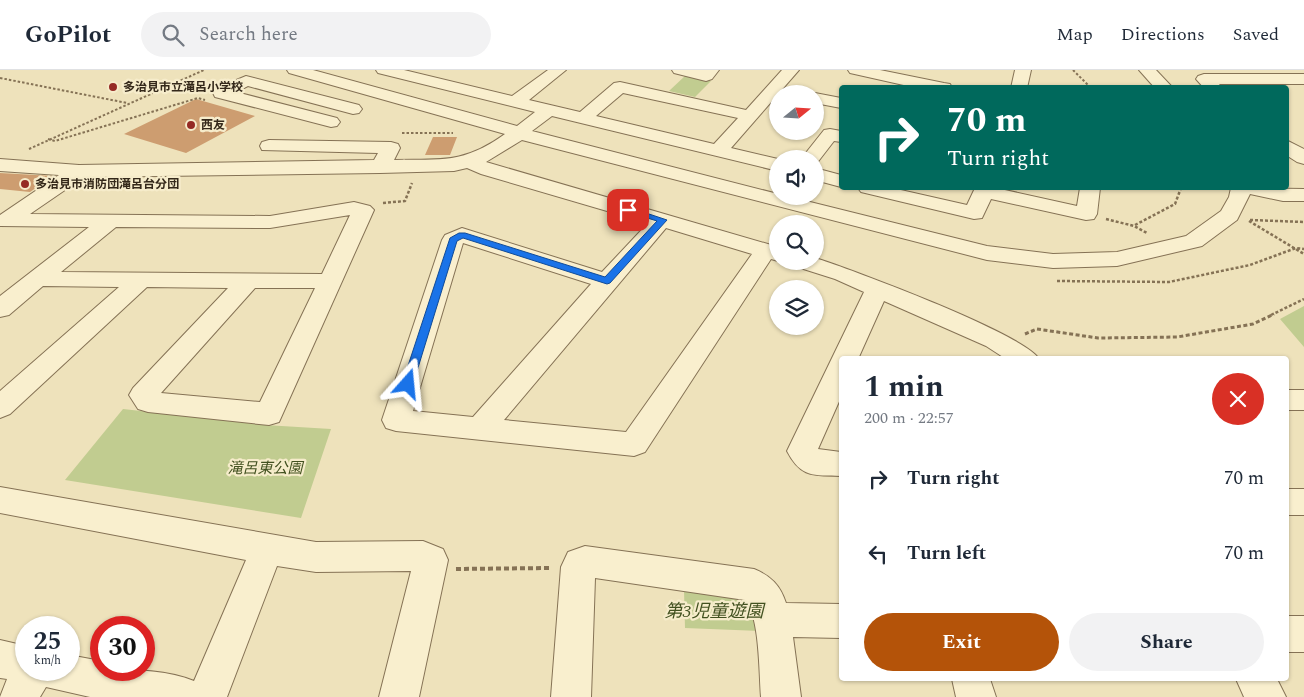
<!DOCTYPE html>
<html lang="en">
<head>
<meta charset="utf-8">
<style>
	:root { --surface:#fff; --page:#f2f2f3; --text:#1f2937; --muted:#747a83; --line:#e0e1e3; --accent:#b45309 }
	body { margin:0; font-family:Spectral,"Noto Sans JP",serif; background:var(--page); color:var(--text); height:100vh; display:flex; flex-direction:column; font-size:19px; white-space:nowrap }
	* { box-sizing:border-box; margin:0 }
	p { font-size:16px; color:var(--muted) }
	.icon { flex:none; width:28px; height:28px; fill:none; stroke:currentColor; stroke-width:2; stroke-linecap:round; stroke-linejoin:round }
	.map { position:relative; flex:1; overflow:hidden }
	.panel { position:absolute; left:839px; top:286px; width:450px; height:325px; display:flex; flex-direction:column; background:var(--surface); border-radius:5px; box-shadow:0 1px 4px #0004 }
	.panel>* { flex:none }
	.banner { position:absolute; left:839px; top:15px; width:450px; height:105px; border-radius:5px; box-shadow:0 1px 4px #0004; background:#00695c; color:#fff; overflow:hidden }
	.needle { width:32px; rotate:72deg }
	.controls { position:absolute; left:769px; top:15px; display:grid; gap:10px }
	.controls a { display:grid; place-items:center; width:55px; height:55px; border-radius:50%; background:var(--surface); box-shadow:0 1px 4px #0004; font-size:25px }
	.speed { position:absolute; left:15px; top:546px; display:flex; gap:10px; font-size:25px; font-weight:700; text-align:center }
	.speed>* { display:grid; place-content:center; width:65px; height:65px; border-radius:50%; background:var(--surface); box-shadow:0 1px 4px #0004; line-height:1 }
	.speed small { font-size:12px; font-weight:400 }
	.speed .limit { border:8px solid #d22; background:#fff; color:#111 }
	.pin { position:absolute; display:grid; place-items:center; width:42px; height:42px; color:#fff; margin:-21px; border-radius:10px; box-shadow:0 2px 8px #0006 }
	.me { position:absolute; width:55px; margin:-28px; rotate:18deg; stroke-linejoin:round; filter:drop-shadow(0 0 4px #0008) }
	.turn { display:flex; align-items:center; gap:18px; height:105px; padding:0 25px; font-size:22px }
	.turn .icon { width:65px; height:65px; stroke-width:2.5 }
	.turn b { display:block; font-size:35px; line-height:42px }
	.round { display:grid; place-items:center; flex:none; width:52px; height:52px; border-radius:26px; background:var(--page) }
	.overview { display:flex; align-items:center; justify-content:space-between; height:85px; padding:0 25px }
	h1 { font-size:30px; font-weight:700; line-height:38px }
	.action { display:flex; gap:10px; margin-top:auto; padding:10px 25px }
	.action a { flex:1; height:58px; border-radius:30px; background:var(--accent); color:#fff; font-size:20px; font-weight:700; line-height:58px; text-align:center }
	.action a+a { background:var(--page); color:var(--text) }
	ul { padding:0; list-style:none }
	li { display:flex; align-items:center; gap:15px; height:75px; padding:0 25px }
	li div { flex:1 }
	li b { display:block; font-size:19px }
	li em { font-style:normal }
	header { display:flex; align-items:center; gap:30px; box-sizing:border-box; height:70px; padding:0 25px; background:var(--surface); border-bottom:1px solid var(--line) }
	header strong { font-size:24px }
	nav { display:flex; gap:28px; margin-inline-start:auto; font-size:18px }
	.search { width:350px; height:45px; background:var(--page); display:flex; align-items:center; gap:12px; box-sizing:border-box; padding:0 18px; border-radius:28px; color:var(--muted); font-size:19px }
	.map>svg:first-child { display:block }
</style>
</head>
<body>
<header>
<strong>GoPilot</strong>
<div class="search"><svg class="icon" aria-label="search" viewBox="0 0 24 24"><circle cx="10" cy="10" r="6"/><path d="M15 15l6 6"/></svg>Search here</div>
<nav><a>Map</a><a>Directions</a><a>Saved</a></nav>
</header>
<div class="map">
<svg width="1304" height="627" viewBox="0 0 1304 627">
	<rect width="100%" height="100%" fill="#eee2bb"/>
	<path fill="#c1cc90" d="M686 5 711 11 695 27 669 21Z
		M1304 236V277L1280 249Z
		M123 339 265 355 331 359 301 448 65 410Z
		M684 520 739 525 755 541 760 561 685 558Z"/>
	<path fill="#cd9d70" d="M196 29 255 46 186 83 124 64Z
		M433 67H457L450 85H425Z
		M0 103 53 106 30 122 0 119Z"/>
	<g fill="none" stroke-linecap="round" stroke-linejoin="round">
		<g stroke="#857255" stroke-width="2">
			<path id="minor" d="M287 0H313L517 56 535 42 378 3 376 0H404L512 26 548 0H566L529 30 580 42 614 13 620 12 746 40 782 0H799L731 78 778 89V101L552 46 532 61 778 124V126H786L987 176 1053 184 1117 182 1186 166 1221 141 1229 127 1231 118 1304 119V131H1283L1250 124 1237 150 1202 176 1117 196 1053 198 987 190 522 70 486 92 778 177V191L771 189 645 382 634 386 396 361 386 358 382 350 442 170 445 165 462 158 602 202 648 153 481 104 467 98 454 101 380 103 84 107 30 144 270 146 354 132 370 136 374 140 279 352 269 355 148 342 138 339 129 325 133 318 228 218 147 217 10 344 0 348V321L119 217 43 216 9 245 0 247V226L89 157 0 156V145L59 105 0 101V89L79 95 374 90 378 83 262 80 260 76 262 72 269 70 391 72 398 74 400 78 394 90C442 89 463 94 505 64L289 3ZM623 23 738 48 714 74 596 46ZM350 145 322 204 61 202 116 157 270 158ZM666 158 752 184 626 362 504 350ZM463 173 591 214 473 347 413 341ZM255 218H315L260 332 161 323Z
				M672 0H719L712 9 706 11 674 3Z
				M848 0H880L944 13 950 14 952 18H917L850 3Z
				M1015 0H1031L1027 18H1011Z
				M1139 0H1156L1173 18H1155Z
				M1204 4H1304V14H1219L1222 18H1204L1196 9 1198 6Z
				M246 6 359 35 362 39 359 43 353 44 248 16 236 22 337 48 340 52 337 56 331 57 215 27 213 23 215 19Z
				M815 23 841 28V38L815 33V24H812Z
				M830 59 841 61V72L834 71 817 93 815 94V89H801L824 60Z
				M1286 70 1304 79V94L1297 92 1286 85Z
				M815 98 841 105V117L815 110Z
				M858 118H892L967 135 975 118H996L1077 136 1080 118H1100L1097 144 1094 149 1086 150 991 129 982 148 974 149 861 122Z
				M815 188C851 199 1024 264 1039 289H1006L986 276 884 231 858 289H841V327L818 379 841 382V406C813 405 801 408 787 381L864 222 835 209 794 196 791 191H815Z
				M1286 320H1304V340H1286Z
				M0 417 316 472 423 471 443 479 448 490 419 627H379L411 501 316 502 277 496 227 627H90L46 617 40 627H0L7 609 0 608V570L26 576V600H69V585L101 591V600C133 600 164 599 194 611L246 490 0 443Z
				M1286 419H1304V445H1286Z
				M585 476 754 499C771 506 780 515 786 533L841 534V568L793 567 801 627H761C759 603 760 546 745 530L595 508 591 627H551L561 497 568 482Z
				M1286 546H1304V582H1286Z
				M952 609H990L996 627H956Z
				M1236 609H1277L1286 627H1244Z"/>
		</g>
		<path stroke="#857255" stroke-width="2" stroke-dasharray="2.5 2" stroke-linecap="butt" d="M1073 0 1091 18
			M0 8 127 33
			M402 63H453
			M48 69 55 71 198 28 205 30
			M29 79 204 0"/>
		<path stroke="#857255" stroke-width="2.5" stroke-dasharray="3 2" stroke-linecap="butt" d="M383 133 405 131 412 113
			M1106 149 1134 156 1147 163
			M1250 150 1304 152
			M1249 151 1304 184
			M1135 155 1175 134 1181 118
			M1057 211 1169 212 1250 195 1296 178 1304 179
			M1271 245 1304 229"/>
		<path stroke="#857255" stroke-width="3" stroke-dasharray="4 2.5" stroke-linecap="butt" d="M1025 264 1037 259 1098 268 1177 267 1253 254 1274 244"/>
		<path stroke="#857255" stroke-width="4" stroke-dasharray="5 3" stroke-linecap="butt" d="M456 499 550 498"/>
		<use href="#minor" fill="#f9efce" fill-rule="evenodd"/>
	</g>
	<path fill="#1a73e8" stroke="#114b97" d="M628 137 667 150 610 213 607 214 463 168 457 171 413 314 408 318 404 317 402 314 450 168 459 163H465L605 207 657 151 625 141 624 140Z"/>
	<g fill="#952a24" stroke="#f6eccb" stroke-width="2">
		<circle cx="113" cy="17" r="5"/>
		<circle cx="191" cy="55" r="5"/>
		<circle cx="25" cy="114" r="5"/>
	</g>
	<g text-anchor="middle" stroke-width="4.5" stroke-linejoin="round" paint-order="stroke">
		<g font-size="12" font-weight="bold" fill="#34281a" stroke="#f6eccb" text-anchor="start">
			<text x="123" y="21">多治見市立滝呂小学校</text>
			<text x="201" y="59">西友</text>
			<text x="35" y="118">多治見市消防団滝呂台分団</text>
		</g>
		<g font-size="15" font-style="italic" fill="#425120" stroke="#f6eccb">
			<text x="265" y="403">滝呂東公園</text>
		</g>
		<g font-size="18" font-style="italic" fill="#425120" stroke="#f6eccb">
			<text x="714" y="547">第3児童遊園</text>
		</g>
	</g>
</svg>
<div class="controls">
<a><svg class="needle" viewBox="-14 -14 28 28"><path d="M0-13l5 13h-10z" fill="#e53935"/><path d="M0 13l5-13h-10z" fill="#747a83"/></svg></a>
<a><svg class="icon" aria-label="sound" viewBox="0 0 24 24"><path d="M4 9h4l5-4v14l-5-4H4zM17 9q2 3 0 6"/></svg></a>
<a><svg class="icon" aria-label="search" viewBox="0 0 24 24"><circle cx="10" cy="10" r="6"/><path d="M15 15l6 6"/></svg></a>
<a><svg class="icon" aria-label="layers" viewBox="0 0 24 24"><path d="M12 4l9 5-9 5-9-5zM3 14l9 5 9-5"/></svg></a>
</div>
<div class="speed"><div>25<small>km/h</small></div><div class="limit">30</div></div>
<div class="pin" style="left:628px;top:140px;background:#d93025"><svg class="icon" aria-label="arrive" viewBox="0 0 24 24"><path d="M6 21V4h12l-3 4 3 4H6"/></svg></div>
<svg class="me" style="left:408px;top:314px" viewBox="-20 -20 40 40"><path d="M0-17L14 15 0 8-14 15z" fill="#1a73e8" stroke="#fff" stroke-width="4"/></svg>
<div class="banner">
<div class="turn"><svg class="icon" aria-label="right" viewBox="0 0 24 24"><path d="M7 20v-9h11M14 6l5 5-5 5"/></svg><div><b>70 m</b>Turn right</div></div>
</div>
<section class="panel">
<div class="overview"><div><h1>1 min</h1><p>200 m · 22:57</p></div><a class="round" style="background:#d93025;color:#fff"><svg class="icon" aria-label="close" viewBox="0 0 24 24"><path d="M6 6l12 12M18 6L6 18"/></svg></a></div>
<ul>
<li><svg class="icon" aria-label="right" viewBox="0 0 24 24"><path d="M7 20v-9h11M14 6l5 5-5 5"/></svg><div><b>Turn right</b></div><em>70 m</em></li>
<li><svg class="icon" aria-label="left" viewBox="0 0 24 24"><path d="M17 20v-9H6M10 6l-5 5 5 5"/></svg><div><b>Turn left</b></div><em>70 m</em></li>
</ul>
<div class="action"><a>Exit</a><a>Share</a></div>
</section>
</div>
</body>
</html>
